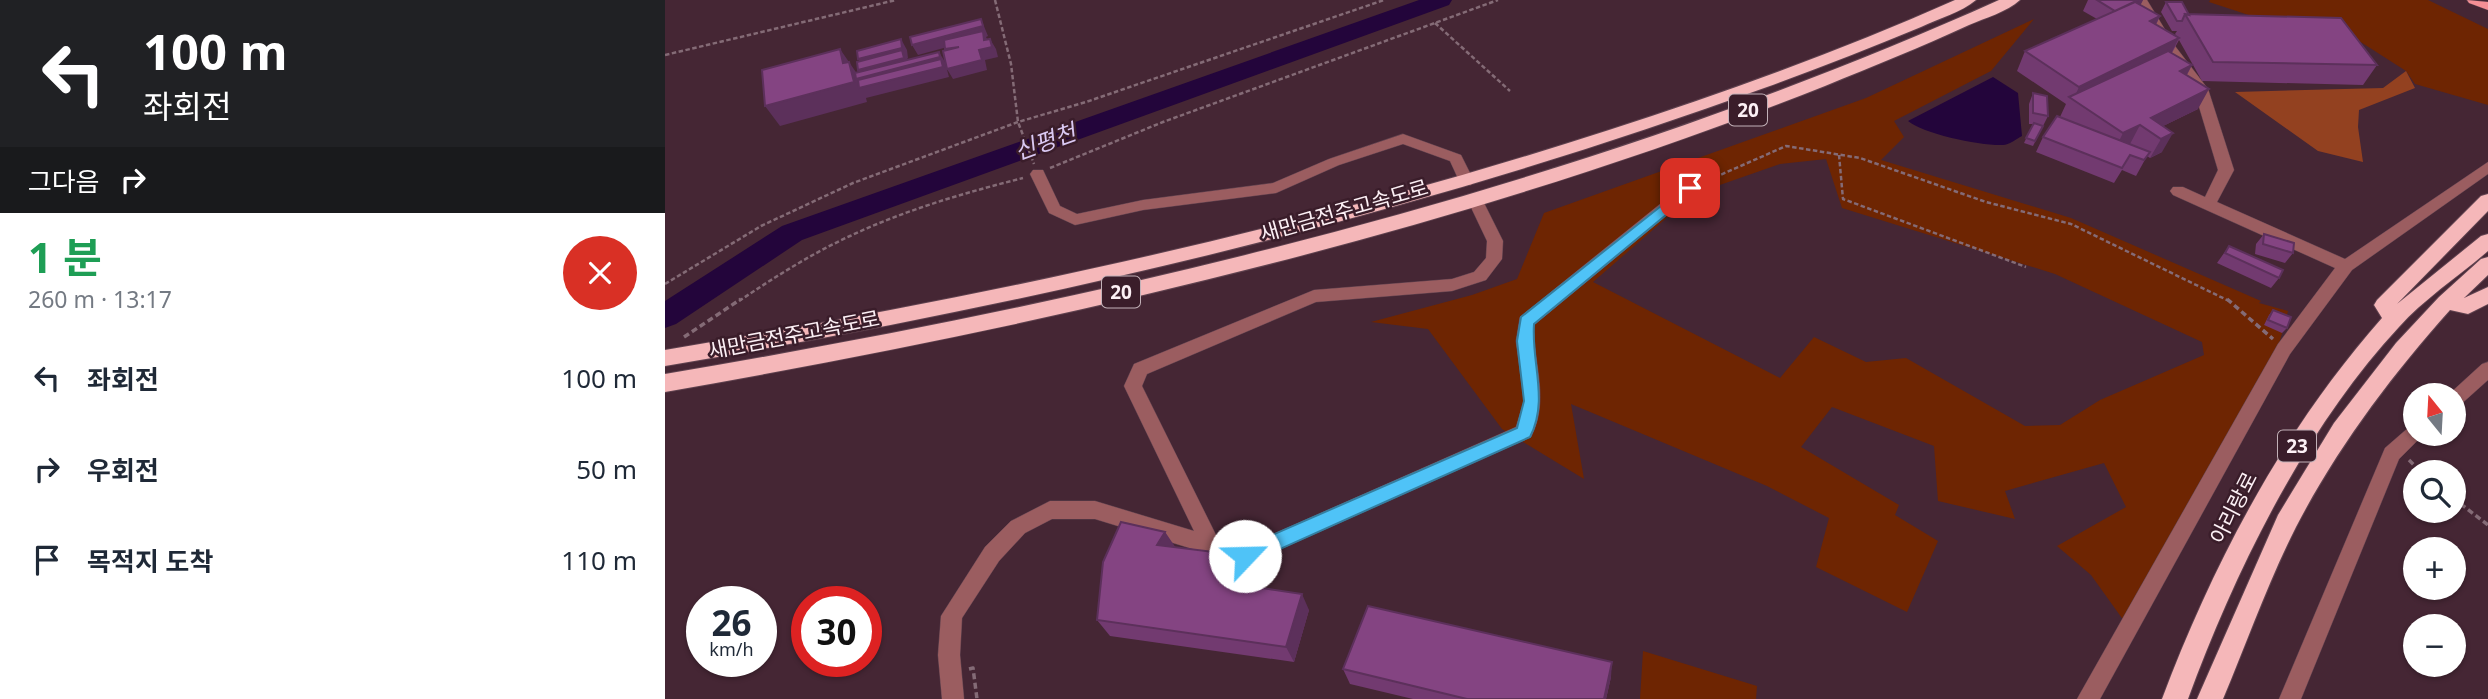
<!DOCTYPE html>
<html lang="ko">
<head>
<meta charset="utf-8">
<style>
	:root { --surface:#fff; --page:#f6f6f7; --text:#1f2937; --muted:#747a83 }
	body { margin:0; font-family:"Noto Sans","Noto Sans KR",sans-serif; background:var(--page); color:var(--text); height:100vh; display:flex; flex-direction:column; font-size:26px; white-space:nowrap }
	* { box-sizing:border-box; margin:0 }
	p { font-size:23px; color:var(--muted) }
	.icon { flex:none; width:38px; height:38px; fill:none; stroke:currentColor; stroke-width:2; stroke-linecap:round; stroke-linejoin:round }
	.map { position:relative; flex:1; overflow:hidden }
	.details { display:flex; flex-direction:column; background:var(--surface); width:665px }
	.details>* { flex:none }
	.banner { background:#202124; color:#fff; overflow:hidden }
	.needle { width:46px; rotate:342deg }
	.buttons { position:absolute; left:1738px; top:383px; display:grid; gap:14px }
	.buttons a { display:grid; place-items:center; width:63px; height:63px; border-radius:50%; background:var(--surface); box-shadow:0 2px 5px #0004; font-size:35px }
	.speed { position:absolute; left:21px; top:586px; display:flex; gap:14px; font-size:35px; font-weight:700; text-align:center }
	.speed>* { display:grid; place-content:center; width:91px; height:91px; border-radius:50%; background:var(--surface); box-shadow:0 2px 5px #0004; line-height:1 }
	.speed small { font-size:18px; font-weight:400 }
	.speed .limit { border:10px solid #d22; background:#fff; color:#111 }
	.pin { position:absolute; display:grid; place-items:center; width:60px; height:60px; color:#fff; margin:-30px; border-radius:14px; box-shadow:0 4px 10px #0006 }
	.me { position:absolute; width:77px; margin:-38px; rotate:66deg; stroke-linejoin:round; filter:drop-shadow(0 0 5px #0008) }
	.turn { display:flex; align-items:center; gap:24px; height:147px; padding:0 28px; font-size:32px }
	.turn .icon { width:91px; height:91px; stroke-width:2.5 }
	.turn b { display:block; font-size:49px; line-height:60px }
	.then { display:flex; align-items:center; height:66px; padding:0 28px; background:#0003; gap:14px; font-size:26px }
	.round { display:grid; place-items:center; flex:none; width:74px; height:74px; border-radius:37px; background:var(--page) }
	.overview { display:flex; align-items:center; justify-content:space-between; height:119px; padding:0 28px }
	h1 { font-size:42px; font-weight:700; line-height:52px; color:#1e9e55 }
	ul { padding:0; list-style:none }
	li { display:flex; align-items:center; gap:21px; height:91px; padding:0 28px }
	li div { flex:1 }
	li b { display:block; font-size:26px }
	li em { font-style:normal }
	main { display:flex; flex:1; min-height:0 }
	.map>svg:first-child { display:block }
</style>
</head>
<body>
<main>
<section class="details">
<div class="banner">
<div class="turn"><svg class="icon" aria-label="left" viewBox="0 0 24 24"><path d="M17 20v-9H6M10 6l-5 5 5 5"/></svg><div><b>100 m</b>좌회전</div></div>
<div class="then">그다음<svg class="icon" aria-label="right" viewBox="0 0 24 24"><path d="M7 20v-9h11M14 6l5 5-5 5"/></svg></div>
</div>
<div class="overview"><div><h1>1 분</h1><p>260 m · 13:17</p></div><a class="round" style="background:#d93025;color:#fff"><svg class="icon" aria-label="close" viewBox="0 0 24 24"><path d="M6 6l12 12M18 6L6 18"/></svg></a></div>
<ul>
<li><svg class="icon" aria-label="left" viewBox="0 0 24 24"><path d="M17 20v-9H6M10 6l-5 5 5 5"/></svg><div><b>좌회전</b></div><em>100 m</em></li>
<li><svg class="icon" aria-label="right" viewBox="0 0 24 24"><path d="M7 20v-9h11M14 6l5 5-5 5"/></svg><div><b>우회전</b></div><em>50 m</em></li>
<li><svg class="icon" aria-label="arrive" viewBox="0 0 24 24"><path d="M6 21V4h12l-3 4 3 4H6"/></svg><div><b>목적지 도착</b></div><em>110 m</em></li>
</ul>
</section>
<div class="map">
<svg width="1823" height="699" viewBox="0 0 1823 699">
	<rect width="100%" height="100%" fill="#452634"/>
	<path fill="#6e2502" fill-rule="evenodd" d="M1545 0H1763L1823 29V105L1750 84 1741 71 1691 39 1611 24 1544 2Z
		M1369 19 1326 71 1229 121 1239 137 1216 160 1406 218 1596 301 1594 303 1623 311 1613 348 1459 621 1426 575 1392 546 1461 507 1439 463 1340 491 1350 519 1273 501 1269 446 1167 407 1136 447 1234 505 1230 515 1273 541 1242 612 1151 567 1164 518 1102 486 906 404 919 479 837 429 763 329 706 322 807 295 852 279 879 213 1201 98ZM1161 159 1177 208 1390 274 1537 342 1539 355 1435 400 1395 425 1360 426 1241 358 1201 362 1149 337 1115 378 928 282 1029 194 1115 164Z
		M978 651 1092 686 1091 699H975Z"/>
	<path fill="#934120" d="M1741 71 1750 88 1694 110 1693 127 1698 162 1653 151 1570 92 1718 88Z"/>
	<path fill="#23053b" d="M1328 77 1353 93 1357 136C1351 139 1344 145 1338 145 1316 146 1258 134 1243 121Z"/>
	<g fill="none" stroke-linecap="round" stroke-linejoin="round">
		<path fill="#23053b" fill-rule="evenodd" d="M754 0H787L784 5 137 240 11 324 0 328V301L117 226Z"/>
		<g stroke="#5f424f" stroke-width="1">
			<path id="minor" d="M1474 0H1482L1510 46 1543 89 1569 170 1552 202 1680 259 1823 162V174L1687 270 1625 354 1435 699H1412L1613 344 1670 268 1508 195 1505 191 1508 187H1518L1540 197 1553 170 1529 90 1497 47 1472 3Z
				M738 134 796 155 809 181 806 185H796L785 161 738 144 674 165 611 193 478 210 410 225 384 213 365 174 368 170H378L395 206 412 214 478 200 608 183 664 159Z
				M1025 183 1030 184 1033 188 1030 192 869 325C868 365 885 399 866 437L580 565 430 519H387L360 533 334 561 297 618 295 655 299 699H277L273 655 276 616 320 547 346 521 385 501H430L529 531 459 386 469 364 649 290 787 279 809 272 821 258 822 241 802 199 805 195H815L838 241 837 259 821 280 787 291 651 302 482 374 477 386 553 539 579 547 851 427 859 401 851 341 855 317 1020 184Z
				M1823 362V380L1794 406 1788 408V396H1782L1817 364Z
				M1750 425V434H1759L1734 459 1636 699H1614L1720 448 1743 428Z"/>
		</g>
		<g stroke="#5f424f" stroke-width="1">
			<path id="major" d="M1802 0 1823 2V10L1804 3Z"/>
		</g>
		<g stroke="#5f424f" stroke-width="2">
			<path id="highway" d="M1290 0H1311C1297 12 1273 19 1256 27 1205 48 1154 68 1102 87 741 218 378 302 0 366V350C320 297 635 230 944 130 1061 92 1178 50 1290 0Z
				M1334 0H1355C1342 12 1320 18 1304 25 1257 47 1208 66 1160 86 788 233 393 323 0 392V374C456 297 911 190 1334 0Z
				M1823 194V211L1732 304 1816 236 1823 234V251C1794 276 1759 299 1734 327 1640 428 1570 571 1523 699H1497C1549 561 1619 429 1717 318L1709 305 1712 300 1816 196Z
				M1823 257V275L1799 298 1823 287V304L1803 314 1785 310C1726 376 1672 448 1631 527 1603 582 1582 642 1558 699H1532L1613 515 1669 423 1731 343 1774 297 1816 259Z"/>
		</g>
		<path stroke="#846b76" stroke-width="2.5" stroke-dasharray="4.5 2.5" stroke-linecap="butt" d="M330 0 346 64 353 122 369 164
			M770 23 845 91
			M0 55 231 0
			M1174 155 1178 199 1361 267
			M385 168 498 122 833 0
			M1037 183 1121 146 1195 158 1321 202 1406 224 1564 301
			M0 284 96 226 188 183 353 122 421 102 719 0
			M74 301C110 277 146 254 185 236 240 210 299 193 358 178"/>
		<path stroke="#846b76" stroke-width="3.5" stroke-dasharray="6 3.5" stroke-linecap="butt" d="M1562 299 1608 339
			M19 337 76 299
			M1744 460 1756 472
			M1788 498 1823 525
			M304 669 308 668 312 699"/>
		<use href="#minor" fill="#9b5d60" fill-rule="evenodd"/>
		<use href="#major" fill="#f48f95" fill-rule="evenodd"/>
		<use href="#highway" fill="#f5b7b9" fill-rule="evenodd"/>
	</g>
	<path fill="#723a70" d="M1423 0H1478L1475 5 1495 16 1491 25 1512 37 1510 34 1512 31H1507L1496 12 1501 2 1524 15 1712 65 1698 85 1537 81 1514 40 1507 53 1527 65 1522 75 1533 109 1498 126 1497 152 1485 158 1482 156 1471 176 1457 170 1449 183 1371 152 1378 137 1397 118 1395 117 1401 104 1352 71 1360 51 1432 19 1418 11Z
		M1368 93 1383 116 1368 146 1359 143 1368 124H1364V104Z
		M1599 234 1628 253 1620 263 1590 254 1591 244Z
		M1564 246 1614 278 1606 288 1552 263Z
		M1608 310 1622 328 1617 333 1599 325 1604 315Z
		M500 532 510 548 574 571 570 584 644 610 629 662 445 636 432 620Z
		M678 669 946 677 941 699H748L685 684Z"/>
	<path fill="#5c305b" d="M1473 0H1478L1472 12 1450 11Z
		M1495 16 1485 36V21Z
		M316 19 323 36 321 37 323 41 325 39 331 49 333 57 320 60 322 70 288 79 282 69 314 50 319 40V37L253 55 247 45Z
		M1514 38 1504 58 1408 100 1414 87Z
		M236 39 242 50 243 58H242L244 60 274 52 280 62 284 77 201 98 202 102 115 126 100 106 178 63 175 49 195 78 197 77 193 70 199 69 193 59Z
		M1527 65 1516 85 1515 71Z
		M1544 89 1533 109 1486 132V118Z
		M1475 125 1465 144 1448 153 1458 133Z
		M1508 133 1497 152 1485 158 1496 139Z
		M500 532 511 548 492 545Z
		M565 554 574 571 565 598 555 582Z
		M637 594 644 610 629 662 621 647Z
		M947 662 946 677 941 699H939Z"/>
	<path fill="#844482" stroke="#5c305b" stroke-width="2" d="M1432 0H1473L1450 11Z
		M1470 2 1495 16 1485 21 1514 38 1414 87 1360 51Z
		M1501 2H1517L1524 15 1520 14 1517 21H1512Z
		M1520 14 1676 18 1712 65 1548 62Z
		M316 19 318 26 247 45 245 37Z
		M318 31 319 40 325 39 327 47 314 50 317 60 282 69 278 51 294 47 280 49 279 40Z
		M236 39 237 48 193 59 192 51Z
		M175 49 178 63 184 62 189 82 100 106 97 70Z
		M237 50 239 58 193 70 192 62Z
		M1503 51 1527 65 1515 71 1544 89 1486 118 1508 133 1496 139 1475 125 1458 133 1404 97Z
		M274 52 275 57 191 79 190 73Z
		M276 59 278 67 194 88 193 80Z
		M1368 93 1382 96 1383 116 1368 113Z
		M1392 116 1485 152 1479 160 1465 155 1457 168 1378 137Z
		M1369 123 1378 126 1370 141 1361 138Z
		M1599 234 1629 243 1628 253 1598 244Z
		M1564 246 1618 270 1614 278 1560 253Z
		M1608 310 1626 317 1622 328 1603 320Z
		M456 522 500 532 492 545 565 554 555 582 637 594 621 647 432 620 438 562Z
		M703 606 947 662 939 699H802L678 669Z"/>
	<path fill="#4fc3f7" stroke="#337fa1" stroke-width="2" d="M1025 183 1032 188 1030 191 869 324C866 363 884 400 865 437L586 562 580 565 573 562 570 556 573 550 852 428 859 401 852 341 856 317Z"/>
	<g text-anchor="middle" stroke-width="5" stroke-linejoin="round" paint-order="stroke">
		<g fill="#3a1d2a" stroke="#c2b1b8" stroke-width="2">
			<rect x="1064" y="94.5" width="38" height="31" rx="5"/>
			<rect x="437" y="276.5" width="38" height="31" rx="5"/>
			<rect x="1613" y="430.5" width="38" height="31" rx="5"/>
		</g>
		<g font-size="19" font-weight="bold" fill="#fcf0f5">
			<text x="1083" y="117">20</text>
			<text x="456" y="299">20</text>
			<text x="1632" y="453">23</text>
		</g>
		<g font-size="21" fill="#fcf0f5" stroke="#3a1d2a">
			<text transform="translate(679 211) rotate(-16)" y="7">새만금전주고속도로</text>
			<text transform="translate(129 335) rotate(-11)" y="7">새만금전주고속도로</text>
			<text transform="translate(1569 508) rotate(-63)" y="7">아리랑로</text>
		</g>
		<g font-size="23" font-style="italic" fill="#dac9f3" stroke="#3a1d2a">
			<text transform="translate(380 142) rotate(-20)" y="8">신평천</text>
		</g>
	</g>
</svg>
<div class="buttons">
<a><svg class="needle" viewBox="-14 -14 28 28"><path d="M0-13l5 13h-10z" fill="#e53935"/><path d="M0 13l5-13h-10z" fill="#747a83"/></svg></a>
<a><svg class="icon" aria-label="search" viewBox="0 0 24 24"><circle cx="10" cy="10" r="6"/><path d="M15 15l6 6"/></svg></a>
<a>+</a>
<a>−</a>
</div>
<div class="speed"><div>26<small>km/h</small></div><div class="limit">30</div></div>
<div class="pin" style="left:1025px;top:188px;background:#d93025"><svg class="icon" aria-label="arrive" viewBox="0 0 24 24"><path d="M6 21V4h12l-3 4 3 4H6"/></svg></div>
<svg class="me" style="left:580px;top:556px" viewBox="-20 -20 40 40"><circle r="19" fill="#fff"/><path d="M0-13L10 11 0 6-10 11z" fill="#4fc3f7"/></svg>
</div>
</main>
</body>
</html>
